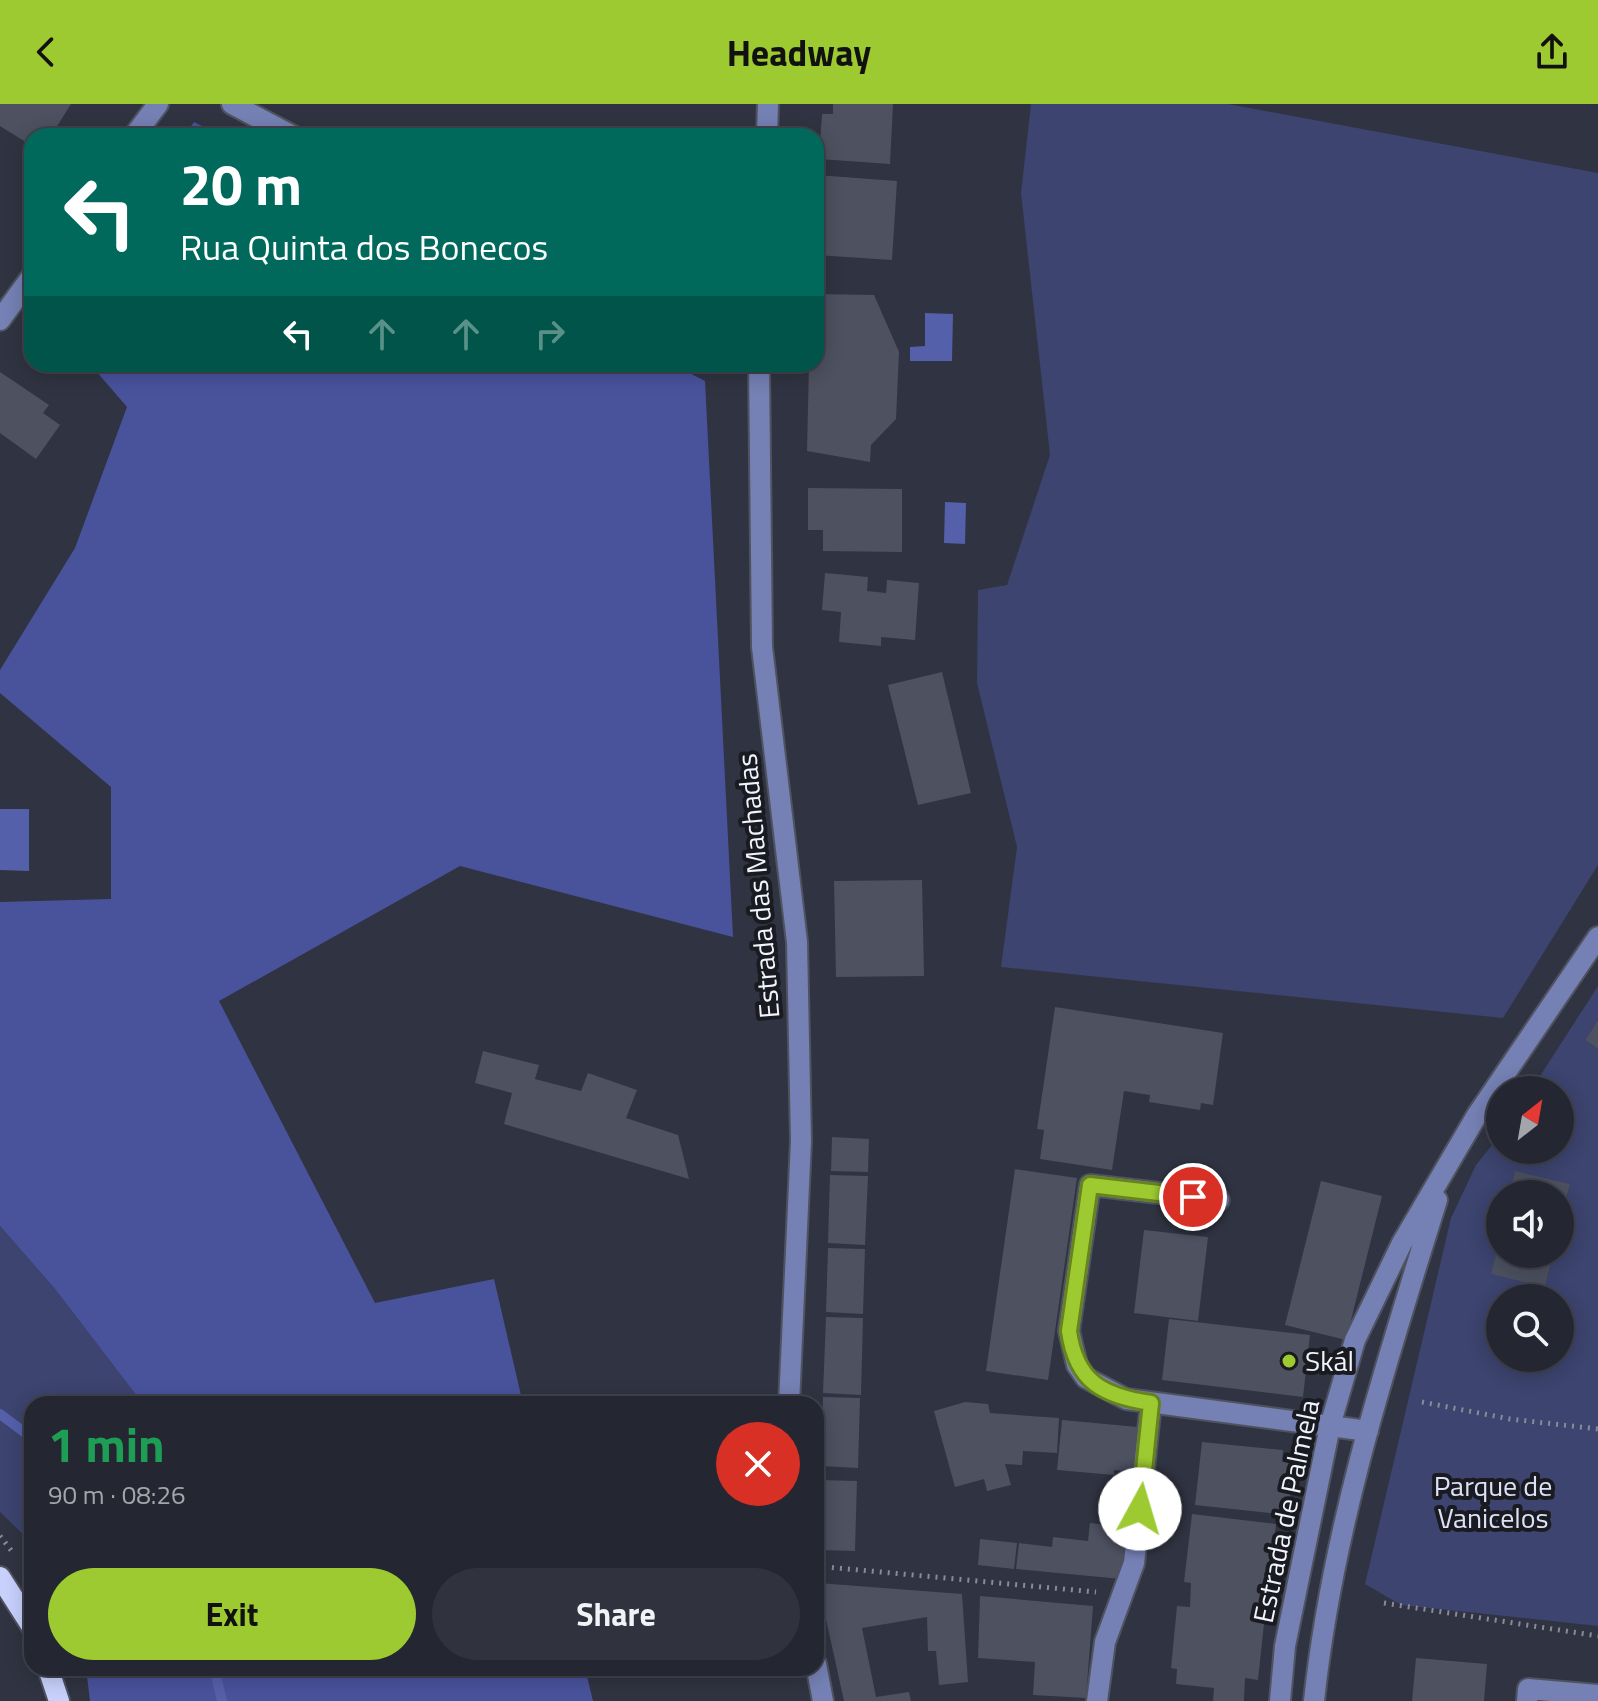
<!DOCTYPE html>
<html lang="en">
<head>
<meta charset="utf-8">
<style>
	:root { --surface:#242631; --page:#30323d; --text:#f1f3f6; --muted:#a3a5ab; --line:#41434d; --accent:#9dca30 }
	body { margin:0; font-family:"Titillium Web",sans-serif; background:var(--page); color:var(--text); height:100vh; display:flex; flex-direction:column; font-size:30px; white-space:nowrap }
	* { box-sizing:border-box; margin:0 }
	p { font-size:26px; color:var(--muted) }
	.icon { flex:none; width:44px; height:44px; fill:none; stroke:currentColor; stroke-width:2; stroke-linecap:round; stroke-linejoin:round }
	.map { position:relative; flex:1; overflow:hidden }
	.side { position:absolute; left:24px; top:1292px; width:800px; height:280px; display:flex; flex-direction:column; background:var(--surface); border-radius:24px; box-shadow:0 4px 20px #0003,0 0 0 2px var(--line) }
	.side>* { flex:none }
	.hud { position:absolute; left:24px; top:24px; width:800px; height:244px; border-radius:24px; box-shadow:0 4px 20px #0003,0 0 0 2px var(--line); background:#00695c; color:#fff; overflow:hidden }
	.needle { width:52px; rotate:31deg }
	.tools { position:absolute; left:1486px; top:972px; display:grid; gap:16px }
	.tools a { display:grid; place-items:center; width:88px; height:88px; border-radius:50%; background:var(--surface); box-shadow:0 4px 20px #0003,0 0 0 2px var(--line); font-size:40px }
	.pin { position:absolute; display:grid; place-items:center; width:68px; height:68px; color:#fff; margin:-34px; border:4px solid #fff; border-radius:50%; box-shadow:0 2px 8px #0007 }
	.me { position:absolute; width:88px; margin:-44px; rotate:6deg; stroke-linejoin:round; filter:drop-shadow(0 0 6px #0008) }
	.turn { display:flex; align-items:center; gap:28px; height:168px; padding:0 24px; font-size:36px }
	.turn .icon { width:104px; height:104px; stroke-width:2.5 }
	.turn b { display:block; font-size:56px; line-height:68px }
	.lanes { display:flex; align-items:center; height:76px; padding:0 24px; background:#0003; justify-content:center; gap:40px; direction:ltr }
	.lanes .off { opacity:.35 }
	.round { display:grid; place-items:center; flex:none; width:84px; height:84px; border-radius:42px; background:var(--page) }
	.summary { display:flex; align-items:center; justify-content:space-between; height:136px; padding:0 24px }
	h1 { font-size:48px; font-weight:700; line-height:60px; color:#1e9e55 }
	.action { display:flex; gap:16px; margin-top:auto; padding:16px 24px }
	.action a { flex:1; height:92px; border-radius:48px; background:var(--accent); color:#111; font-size:32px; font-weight:700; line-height:92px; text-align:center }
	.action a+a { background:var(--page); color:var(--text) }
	header { display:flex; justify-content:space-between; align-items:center; height:104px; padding:0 24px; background:var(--accent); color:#111; font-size:36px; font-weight:700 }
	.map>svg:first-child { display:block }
</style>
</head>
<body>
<header><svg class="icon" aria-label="back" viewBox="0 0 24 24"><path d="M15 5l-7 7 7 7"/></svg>Headway<svg class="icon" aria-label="share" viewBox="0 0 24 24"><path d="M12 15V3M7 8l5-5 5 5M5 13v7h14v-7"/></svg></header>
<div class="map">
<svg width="1598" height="1597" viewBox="0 0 1598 1597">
	<rect width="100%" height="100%" fill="#303341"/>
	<path fill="#3c446f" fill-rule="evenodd" d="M1031 0H1228L1598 69V761L1503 914 1001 863 1017 743 977 579 978 486 1007 481 1050 351 1021 89Z
		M1598 882V916L1585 936 1598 945V1522L1401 1501 1365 1480 1451 1114 1476 1061 1500 1031V1046H1560V986H1531ZM1515 1068 1570 1080 1560 1122V1150H1553L1545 1182 1492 1170 1500 1133V1090H1510ZM1500 1194H1560V1254H1500Z
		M0 1122 55 1185 143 1300H32V1439L0 1408Z"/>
	<path fill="#49539c" d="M194 18 222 32H184Z
		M90 260H672L705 277 733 833 460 762 219 897 375 1199 494 1175 523 1300H143L55 1185 0 1122V798L111 795V683L0 589V566L75 444 127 303Z
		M86 1564H585L593 1597H90Z"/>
	<path fill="#5560ab" d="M925 209 953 210 952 257H910V243L925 242Z
		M945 398 966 399 965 440 944 439Z
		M0 705H29V767L0 766Z"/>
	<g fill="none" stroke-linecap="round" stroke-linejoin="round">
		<path stroke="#5560ab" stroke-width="10" d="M0 1310 32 1334
			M214 1564 222 1597"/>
	</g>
	<path fill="#4d5160" d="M0 0H71L51 32H32V42L0 22Z
		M833 0H893L890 60 819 55 822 10H833Z
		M816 71 897 77 892 156 816 151V121L823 122 824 105H816Z
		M816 190 874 191 899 248 896 315 871 341 870 358 807 347 809 260H816Z
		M0 268 49 301 43 309 60 321 36 355 0 329Z
		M808 384 902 385V448L823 447V426H808Z
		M825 469 868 473 867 487 886 489 887 476 919 479 915 536 881 533V542L839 538 841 508 822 506Z
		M942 568 971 689 918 701 888 581Z
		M922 776 924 872 836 873 834 777Z
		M1055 903 1223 929 1213 1001 1201 999 1200 1006 1149 998 1150 991 1124 987 1112 1066 1040 1055 1044 1026 1037 1025Z
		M1598 916V945L1585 936Z
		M483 947 539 961 535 975 581 987 588 969 637 986 626 1014 678 1031 689 1075 504 1020 512 989 475 979Z
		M832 1033 869 1035 868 1068 831 1067Z
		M1015 1065 1077 1074 1048 1276 986 1267Z
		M1515 1067 1570 1080 1561 1117 1560 1090H1510Z
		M830 1071 868 1072 865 1141 828 1139Z
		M1321 1077 1382 1092 1346 1236 1285 1221Z
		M1144 1126 1208 1133 1198 1217 1134 1209Z
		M1499 1138 1500 1150H1553L1545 1183 1491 1170Z
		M828 1144 865 1145 863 1210 826 1208Z
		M826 1213 863 1214 861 1291 823 1289Z
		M1169 1215 1310 1231 1303 1293 1162 1276Z
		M823 1293 860 1294 858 1364 821 1362Z
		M965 1298 988 1300 990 1309 1059 1314 1057 1349 1023 1347 1022 1361 1005 1360 1011 1381 987 1387 984 1375 955 1383 934 1307Z
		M1062 1316 1138 1323 1133 1368 1114 1366V1371L1057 1366Z
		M1202 1338 1283 1346 1282 1358H1294L1288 1411 1195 1401Z
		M820 1376 857 1377 855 1447 818 1446Z
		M1192 1410 1276 1420 1269 1484 1261 1483 1259 1499 1258 1509 1265 1510 1258 1576 1245 1574 1244 1597H1213L1214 1584 1176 1580 1177 1565 1171 1564 1177 1502 1190 1503 1191 1479 1184 1478Z
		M1090 1419 1126 1423 1121 1475 1016 1465 1019 1439 1052 1443 1053 1433 1088 1437Z
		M980 1435 1017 1439 1014 1465 978 1461Z
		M818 1479 962 1490 968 1578 939 1581 936 1547H928L927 1513 862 1524 876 1593 909 1588 911 1597H844Z
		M980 1492 1093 1502 1086 1594 1033 1591 1035 1558 978 1554Z
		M1416 1554 1487 1560 1484 1597H1412Z"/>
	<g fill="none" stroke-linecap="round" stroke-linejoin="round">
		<g stroke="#4f525f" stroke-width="24">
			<path id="minor" d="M232 0 293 32
				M134 32 158 0
				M767 32 768 0
				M0 216 32 172
				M759 260 762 543 797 838 801 1037 789 1300
				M1219 1096 1090 1081 1069 1227 1077 1261 1086 1274 1126 1295 1368 1327
				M816 1560 823 1597
				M1097 1597 1105 1538 1134 1459 1151 1299
				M1280 1597 1285 1542 1330 1322 1355 1236 1402 1139 1477 1011 1598 833
				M1314 1597C1332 1426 1386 1259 1437 1096
				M1527 1597 1528 1585 1598 1591"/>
		</g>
		<g stroke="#4f525f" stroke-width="24">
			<path id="major" d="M0 1473 32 1523
				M48 1564 59 1597"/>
		</g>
		<path stroke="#898b97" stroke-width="5" stroke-dasharray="2 6" stroke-linecap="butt" d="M1422 1298 1510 1315 1598 1325
			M0 1432 14 1450
			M816 1462 1096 1488
			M1384 1499 1598 1532"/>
		<use href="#minor" stroke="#7580b4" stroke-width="20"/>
		<use href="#major" stroke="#c7d1fc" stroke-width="20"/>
	</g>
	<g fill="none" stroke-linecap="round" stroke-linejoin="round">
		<g stroke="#66831f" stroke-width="20">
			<path id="route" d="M1140 1405 1151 1299C1103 1292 1076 1278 1069 1227L1090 1081 1193 1093"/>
		</g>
		<use href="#route" stroke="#9dca30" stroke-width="14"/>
	</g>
	<circle fill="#9dca30" stroke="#191b21" stroke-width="3" cx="1289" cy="1257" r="8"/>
	<g text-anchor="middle" stroke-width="8" stroke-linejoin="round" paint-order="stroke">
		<g font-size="28" fill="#f1f3fd" stroke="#191b21">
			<text transform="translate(758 782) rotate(-95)" y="10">Estrada das Machadas</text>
			<text transform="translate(1286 1407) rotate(-78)" y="10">Estrada de Palmela</text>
		</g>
		<g font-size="28" fill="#f1f3fd" stroke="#191b21" text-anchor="start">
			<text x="1305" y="1267">Skál</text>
		</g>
		<g font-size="28" fill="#dce1f6" stroke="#191b21">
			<text x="1493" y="1392">Parque de<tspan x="1493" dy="32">Vanicelos</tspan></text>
		</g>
	</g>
</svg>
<div class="tools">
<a><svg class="needle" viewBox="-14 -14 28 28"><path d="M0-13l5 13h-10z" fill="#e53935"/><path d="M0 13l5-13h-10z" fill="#a3a5ab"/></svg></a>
<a><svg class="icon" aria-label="sound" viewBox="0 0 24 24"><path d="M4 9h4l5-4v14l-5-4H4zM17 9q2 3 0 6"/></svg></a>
<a><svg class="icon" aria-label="search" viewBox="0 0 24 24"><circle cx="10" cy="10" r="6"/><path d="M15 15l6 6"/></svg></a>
</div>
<div class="pin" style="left:1193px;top:1093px;background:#d93025"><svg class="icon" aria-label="arrive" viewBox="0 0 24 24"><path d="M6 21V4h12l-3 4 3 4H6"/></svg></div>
<svg class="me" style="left:1140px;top:1405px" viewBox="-20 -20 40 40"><circle r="19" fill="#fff"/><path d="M0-13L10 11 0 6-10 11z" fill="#9dca30"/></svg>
<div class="hud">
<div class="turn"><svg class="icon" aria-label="left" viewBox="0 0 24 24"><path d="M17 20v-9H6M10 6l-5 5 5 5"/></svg><div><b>20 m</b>Rua Quinta dos Bonecos</div></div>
<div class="lanes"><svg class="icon" aria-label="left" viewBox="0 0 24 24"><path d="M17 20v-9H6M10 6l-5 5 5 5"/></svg><svg class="icon off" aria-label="ahead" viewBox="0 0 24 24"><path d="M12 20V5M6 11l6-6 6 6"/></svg><svg class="icon off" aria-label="ahead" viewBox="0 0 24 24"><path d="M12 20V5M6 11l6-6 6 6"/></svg><svg class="icon off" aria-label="right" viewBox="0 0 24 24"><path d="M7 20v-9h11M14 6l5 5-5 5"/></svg></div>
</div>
<section class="side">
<div class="summary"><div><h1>1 min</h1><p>90 m · 08:26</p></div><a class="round" style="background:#d93025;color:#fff"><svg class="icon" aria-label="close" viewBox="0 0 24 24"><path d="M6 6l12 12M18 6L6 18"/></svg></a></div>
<div class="action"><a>Exit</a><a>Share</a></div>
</section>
</div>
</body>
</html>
